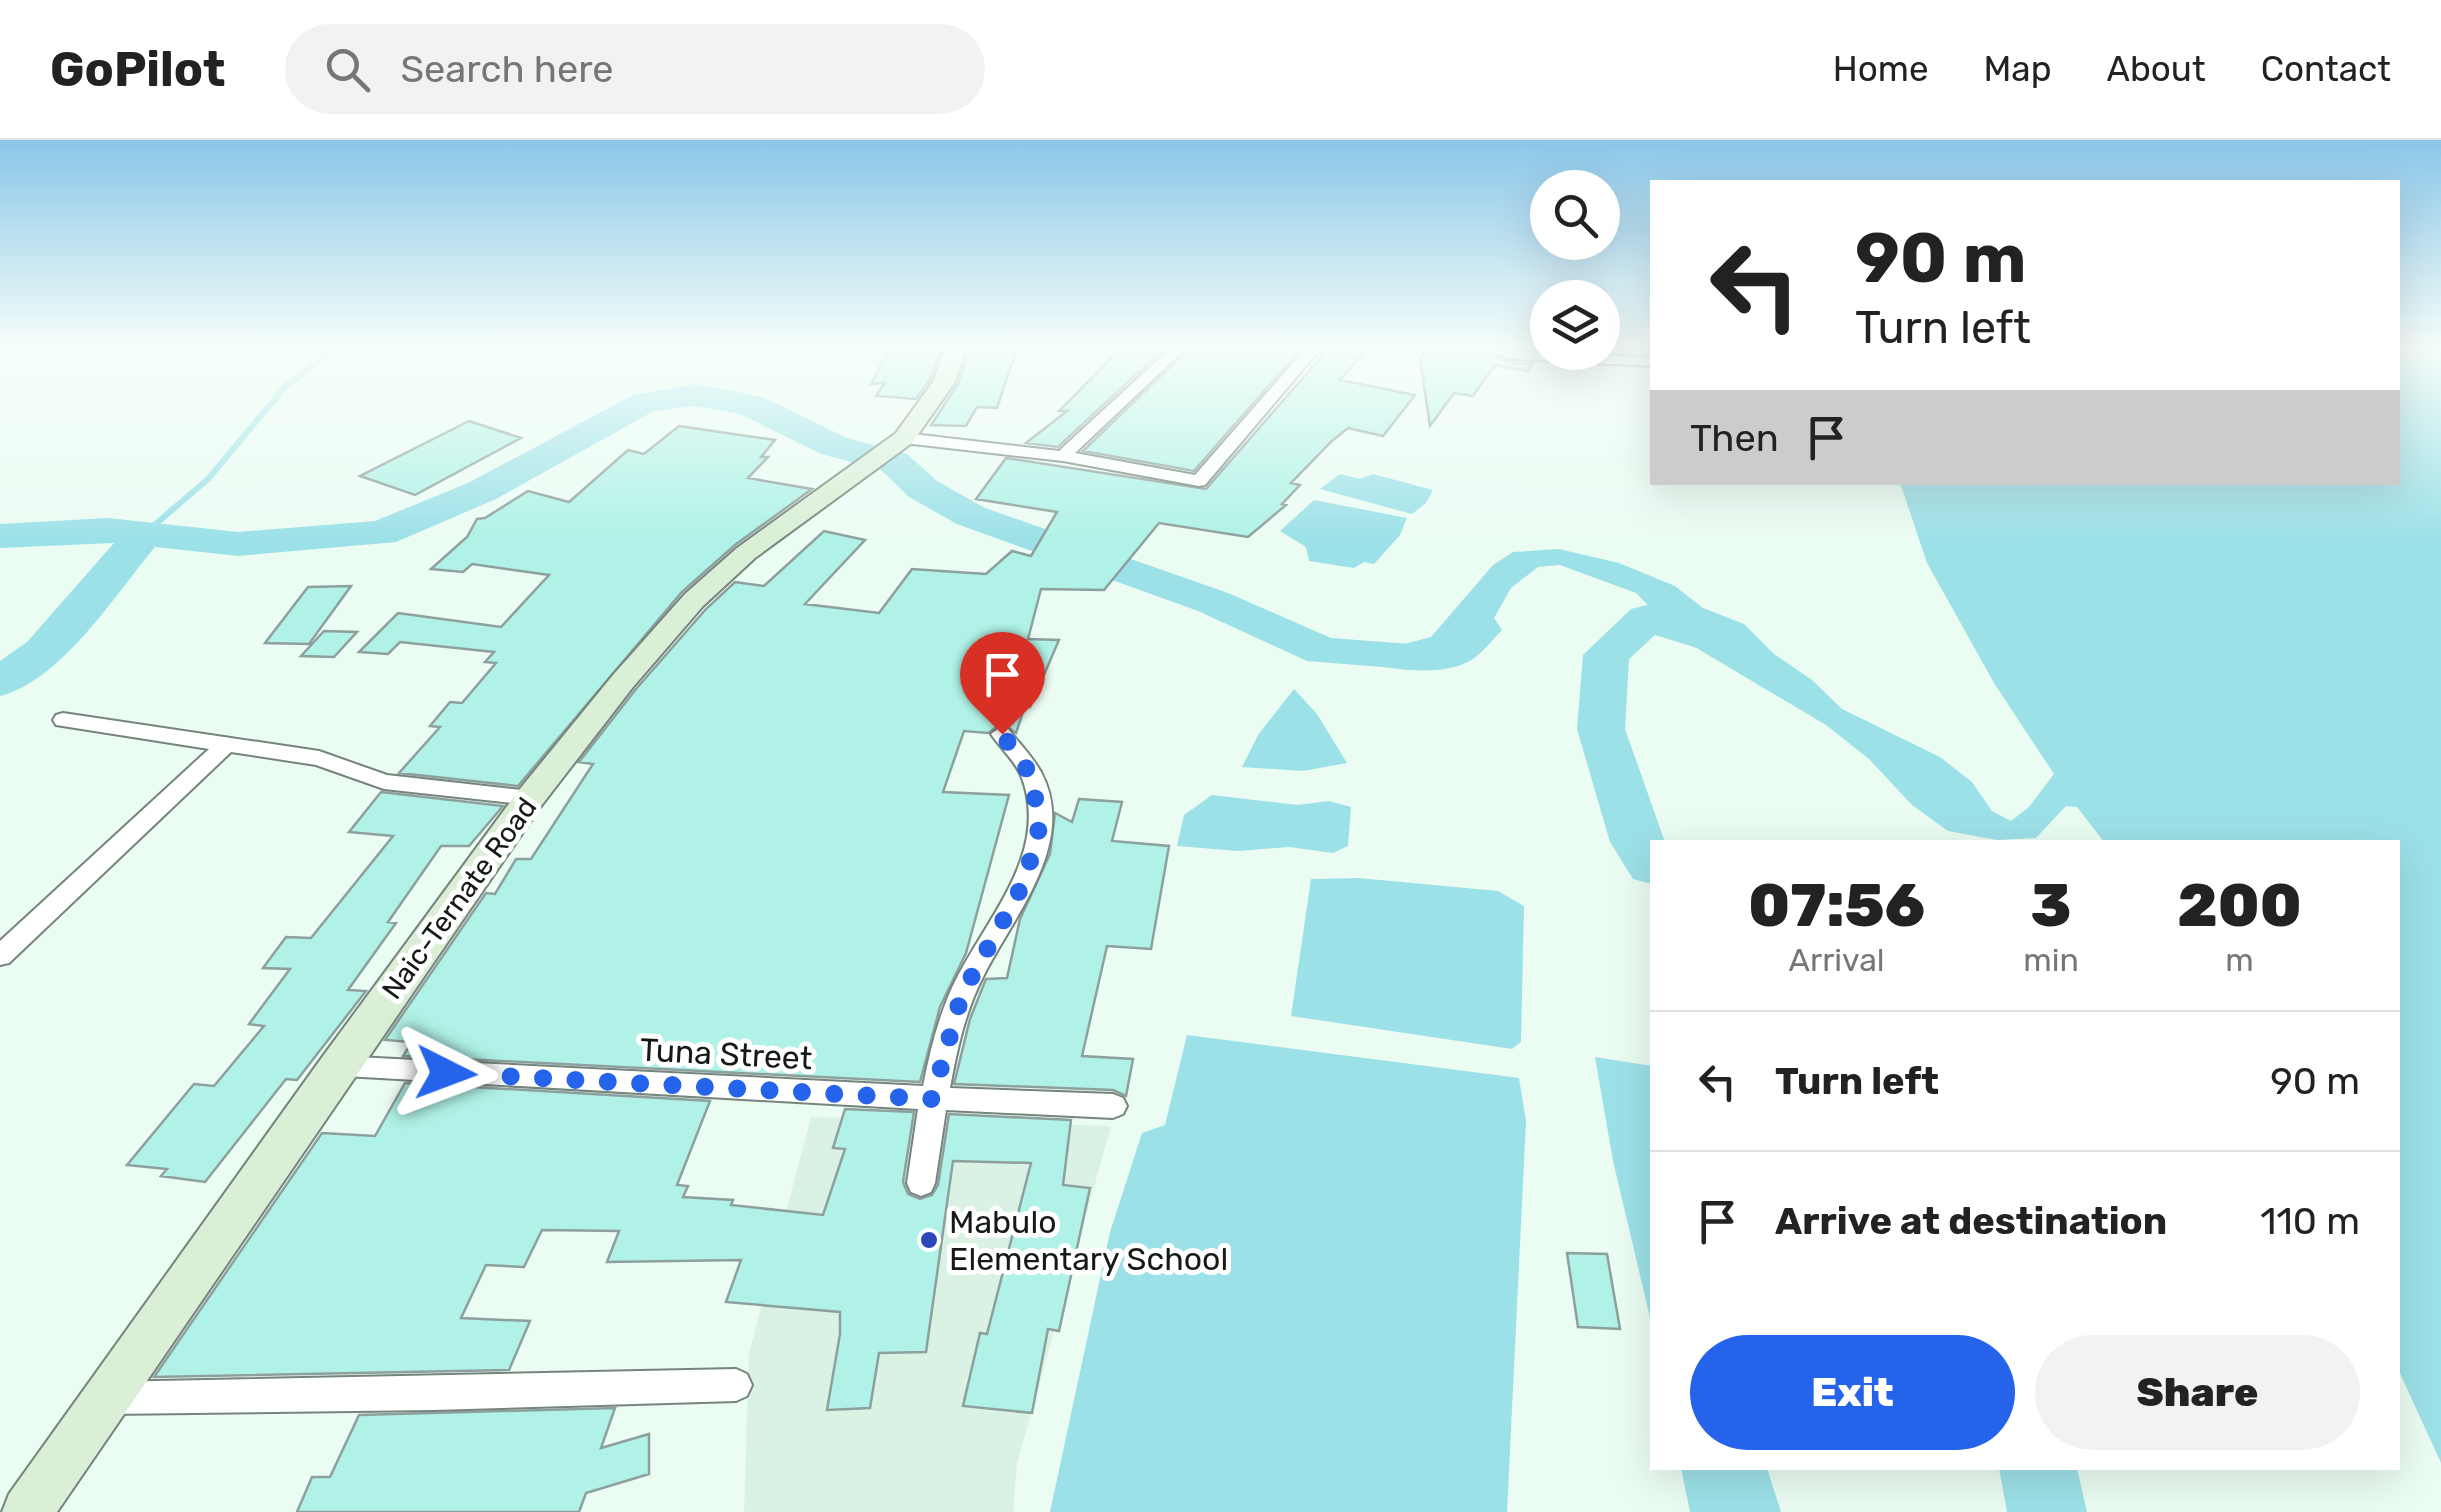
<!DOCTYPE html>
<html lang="en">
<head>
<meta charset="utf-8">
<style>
	:root { --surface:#fff; --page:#f2f2f2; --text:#222; --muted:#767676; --line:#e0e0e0; --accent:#2563eb }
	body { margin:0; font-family:Rubik,sans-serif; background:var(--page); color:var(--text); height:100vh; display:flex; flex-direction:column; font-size:38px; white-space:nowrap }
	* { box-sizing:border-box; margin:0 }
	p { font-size:32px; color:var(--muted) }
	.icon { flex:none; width:55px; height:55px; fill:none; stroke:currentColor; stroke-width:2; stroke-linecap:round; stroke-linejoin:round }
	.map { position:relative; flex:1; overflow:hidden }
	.drawer { position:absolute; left:1650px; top:700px; width:750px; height:630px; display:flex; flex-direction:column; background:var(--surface); border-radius:0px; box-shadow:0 10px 40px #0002 }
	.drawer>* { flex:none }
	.guide { position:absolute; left:1650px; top:40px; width:750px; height:305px; border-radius:0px; box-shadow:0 10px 40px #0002; background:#fff; color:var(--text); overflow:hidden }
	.controls { position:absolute; left:1530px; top:30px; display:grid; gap:20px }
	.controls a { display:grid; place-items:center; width:90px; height:90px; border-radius:50%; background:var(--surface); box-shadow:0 10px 40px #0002; font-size:50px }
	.pin { position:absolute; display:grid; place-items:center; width:85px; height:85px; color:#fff; margin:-102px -42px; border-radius:50% 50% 50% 0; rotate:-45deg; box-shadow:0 0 10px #0007 }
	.pin .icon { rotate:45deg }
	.me { position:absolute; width:110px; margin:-55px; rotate:93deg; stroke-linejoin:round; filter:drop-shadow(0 0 8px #0008) }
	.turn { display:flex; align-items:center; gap:35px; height:210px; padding:0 40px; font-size:45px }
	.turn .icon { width:130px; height:130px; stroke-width:2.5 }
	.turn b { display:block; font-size:70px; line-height:85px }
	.then { display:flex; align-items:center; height:95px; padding:0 40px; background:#0003; gap:20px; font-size:38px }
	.eta { display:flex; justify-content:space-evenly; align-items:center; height:170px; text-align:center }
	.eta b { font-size:60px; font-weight:800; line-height:70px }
	.button { display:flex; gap:20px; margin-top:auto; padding:20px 40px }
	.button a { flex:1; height:115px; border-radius:60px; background:var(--accent); color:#fff; font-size:40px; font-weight:800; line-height:115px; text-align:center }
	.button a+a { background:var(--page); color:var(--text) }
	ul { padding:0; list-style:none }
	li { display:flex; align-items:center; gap:30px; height:140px; padding:0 40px; border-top:2px solid var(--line) }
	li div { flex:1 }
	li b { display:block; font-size:38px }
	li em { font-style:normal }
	header { display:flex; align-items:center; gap:60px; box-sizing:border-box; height:140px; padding:0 50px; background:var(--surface); border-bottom:2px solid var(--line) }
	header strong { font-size:48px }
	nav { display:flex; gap:55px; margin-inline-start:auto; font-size:35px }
	.search { width:700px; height:90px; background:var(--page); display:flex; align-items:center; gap:25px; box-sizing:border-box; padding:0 35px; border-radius:55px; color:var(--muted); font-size:38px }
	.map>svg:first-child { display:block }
</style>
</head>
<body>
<header>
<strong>GoPilot</strong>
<div class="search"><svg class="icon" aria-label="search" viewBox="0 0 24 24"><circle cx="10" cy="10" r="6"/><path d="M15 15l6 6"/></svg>Search here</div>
<nav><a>Home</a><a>Map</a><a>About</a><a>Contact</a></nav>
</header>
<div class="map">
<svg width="2441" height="1372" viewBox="0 0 2441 1372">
	<rect width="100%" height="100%" fill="#ebfcf3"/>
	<path fill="#daf2e4" d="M811 977 1111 986 1017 1324 1013 1372H744L749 1214Z"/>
	<path fill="#9de1e8" d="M2398 207H2441V1323L2398 1229V702H2104L2077 667 2066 666 2036 698 1997 700 1948 691 1912 665 1869 619 1826 585 1683 500 1636 453 1560 425 1538 427 1511 448 1494 478 1502 490C1492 500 1481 515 1468 522 1430 541 1360 524 1323 511L1392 507 1431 497 1493 425 1513 412 1559 409 1619 423 1675 446 1703 468 1744 484 1774 514 1812 540 1842 569 1940 617 1972 642 1992 671 2011 681 2029 667 2054 634 1994 543 1927 423 1900 343 2398 342Z
		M1340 334 1360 339 1373 334 1433 350 1426 363 1412 374 1320 349Z
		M1314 360 1407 378 1400 395 1374 424 1364 422 1354 428 1309 421 1306 407 1280 391Z
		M1294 549 1317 574 1347 623 1303 631 1242 627 1258 595Z
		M1212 655 1297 665 1329 661 1351 667 1348 706 1333 713 1289 707 1238 711 1177 706 1184 675Z
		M1359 738 1498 751 1524 766 1521 902 1512 909 1291 876 1311 739Z
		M1187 895 1519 938 1526 981 1507 1372H1050L1110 1092 1142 993 1165 985Z
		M1595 917 1652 926V1186L1613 1021Z
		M1681 1328H1767L1781 1372H1690Z"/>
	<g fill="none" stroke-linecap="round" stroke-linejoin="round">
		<path stroke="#9de1e8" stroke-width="6" d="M144 394 208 339 285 247 337 207"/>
		<path fill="#9de1e8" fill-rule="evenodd" d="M695 244 763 257 847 298 907 314 937 341 985 368 1228 453 1331 498 1410 504 1417 514 1410 524 1394 528 1307 521 1198 471 957 384 909 357 881 330 821 314 740 274 695 266 654 271 496 359 396 402 238 416 155 407C115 455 61 541 0 556V521L27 502 114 403 0 408V384L108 378 238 392 375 381 468 343 633 255Z
			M1647 465 1752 496 1759 506 1752 516 1736 520 1655 495 1629 519 1625 589 1665 702H1652V744L1633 739 1610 702 1577 589 1583 515 1631 469Z
			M1999 1328H2077L2087 1372H2007Z"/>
	</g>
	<path fill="#b0f2e7" stroke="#8ea09d" stroke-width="2.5" d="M890 207H942L930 240 916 259 876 256 885 243 871 244Z
		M1122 207H1166L1058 307 1026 303 1067 271H1059Z
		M1191 207H1272L1298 212 1194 331 1083 311Z
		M1326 207H1369L1340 240 1415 255 1383 296 1348 288 1332 301 1291 343 1300 345 1282 364 1286 365 1248 397 1159 383 1104 450 1041 449 1028 499 1059 500 1030 567 1025 566 1016 593 1002 583 988 593 964 591 943 652 1009 655 966 813 940 867 920 942 403 916 412 902 385 900 486 753 495 754 516 719H531L593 624 579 622 636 549 706 469 735 442 764 446 824 391 865 400 805 464 879 473 912 429 986 434 1012 411 1031 416 1057 372 976 359 1006 318 1206 349 1321 217Z
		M1428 207H1469L1513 223 1532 224 1528 231 1495 225 1473 256 1454 253 1430 286 1420 219Z
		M970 208H1017L997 268 977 267 966 286 931 285 958 244Z
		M469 281 521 298 415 355 360 336Z
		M679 286 775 300 761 317H768L748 338 812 349 735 405 682 452 518 646 399 633 440 587 430 586 450 562 462 563 496 523 485 522 494 512 400 502 388 514 359 512 398 473 501 487 549 435 472 424 463 432 431 429 467 397 477 379 485 378 528 351 569 362 628 310 644 314Z
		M351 446 309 504 265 503 308 447Z
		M324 491 357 492 334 517 301 516Z
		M381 652 503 666 469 706H441L388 782 396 783 348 850 366 851 297 940 286 939 205 1042 161 1036 167 1029 127 1025 194 944 214 946 264 886 249 884 290 829 263 828 286 797 311 798 393 696 349 692Z
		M1079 659 1122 662 1112 701 1169 706 1151 809 1107 806 1082 916 1133 919 1126 956 1113 950 954 944 970 879 986 839 1007 838 1020 779 1050 714 1055 673 1072 682Z
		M405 943 710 961 677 1045 688 1046 683 1057 733 1060 731 1065 823 1075 845 1009 833 1008 845 969 914 972 903 1042 908 1054 920 1059 932 1055 938 1045 949 974 1071 980 1063 1045 1090 1048 1059 1191 1048 1189 1032 1273 963 1266 980 1193 987 1194 1031 1023 953 1021 926 1212 879 1213 870 1268 827 1270 840 1194V1172L726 1162 741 1120 607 1122 619 1091 542 1090 524 1127 486 1125 461 1178 530 1181 509 1230 154 1237 322 993 375 996Z
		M1567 1113 1607 1114 1620 1189 1578 1187Z
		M615 1268 601 1308 649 1294V1334L586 1353 579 1372H297L312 1337H330L359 1275Z"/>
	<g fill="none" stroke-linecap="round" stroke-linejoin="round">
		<g stroke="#75847c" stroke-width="4">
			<path id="street" d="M1172 207H1187L1075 313 1195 335 1307 207H1322L1205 345 1199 346 1063 321 904 303 896 298 904 293 1059 311Z
				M1473 207 1652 218V226L1514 219Z
				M63 573 319 611 387 635 530 651 541 658 530 665 384 649 316 625 231 612 9 823 0 825V801L209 609 56 585 53 580 56 575Z
				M1001 587 1008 589C1019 603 1032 616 1041 632 1079 703 1012 778 983 837 965 872 957 910 950 948L1113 954 1123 958 1127 966 1123 974 1113 978 946 970 935 1043 931 1052 921 1056 911 1052 907 1043 918 969 328 935 324 927 328 919 337 916 923 946C929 916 936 886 948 857 976 788 1052 719 1022 638 1016 621 1000 608 991 594Z
				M736 1229 747 1234 752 1245 747 1256 736 1261 434 1270 107 1274 96 1269 91 1258 96 1247 107 1242Z"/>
		</g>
		<g stroke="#75847c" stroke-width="4">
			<path id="secondary" d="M946 207H966L955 242 912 303 755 418 703 466 633 547 541 666 57 1372H2L9 1354 323 916 519 650 613 535 685 454 737 408 896 293 933 242Z"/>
		</g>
		<use href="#street" fill="#fff" fill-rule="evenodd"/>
		<use href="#secondary" fill="#daefd6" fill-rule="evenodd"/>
	</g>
	<linearGradient id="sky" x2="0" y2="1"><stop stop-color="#8ac6e8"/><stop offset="0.52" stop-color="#f6fefa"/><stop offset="1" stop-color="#f6fefa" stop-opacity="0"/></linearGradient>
	<rect width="2441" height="399" fill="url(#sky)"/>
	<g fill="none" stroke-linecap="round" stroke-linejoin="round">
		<path stroke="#2563eb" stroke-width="18" stroke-dasharray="0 32.4" d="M446 933 932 959 962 854 1018 754 1039 697 1033 638 1002 594"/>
	</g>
	<circle fill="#2c48b8" stroke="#fff" stroke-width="4" cx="929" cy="1100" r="10"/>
	<g text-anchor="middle" stroke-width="10" stroke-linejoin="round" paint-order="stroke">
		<g font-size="28" fill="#151a17" stroke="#fff">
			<text transform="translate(459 758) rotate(-54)" y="10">Naic-Ternate Road</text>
		</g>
		<g font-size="32" fill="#151a17" stroke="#fff">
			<text transform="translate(726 914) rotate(3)" y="11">Tuna Street</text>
		</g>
		<g font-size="32" fill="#151a17" stroke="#fff" text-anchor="start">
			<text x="949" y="1093">Mabulo<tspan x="949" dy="37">Elementary School</tspan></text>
		</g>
	</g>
</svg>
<div class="controls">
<a><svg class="icon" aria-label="search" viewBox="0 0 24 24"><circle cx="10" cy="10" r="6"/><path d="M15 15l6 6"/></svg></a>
<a><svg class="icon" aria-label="layers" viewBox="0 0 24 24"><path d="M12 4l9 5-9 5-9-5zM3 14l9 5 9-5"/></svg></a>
</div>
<div class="pin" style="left:1002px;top:594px;background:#d93025"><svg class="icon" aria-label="arrive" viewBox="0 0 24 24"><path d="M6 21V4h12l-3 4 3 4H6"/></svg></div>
<svg class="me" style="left:446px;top:933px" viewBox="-20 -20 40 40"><path d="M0-17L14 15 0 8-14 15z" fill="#2563eb" stroke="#fff" stroke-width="4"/></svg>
<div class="guide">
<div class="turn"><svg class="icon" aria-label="left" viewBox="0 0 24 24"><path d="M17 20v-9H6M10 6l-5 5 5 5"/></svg><div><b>90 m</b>Turn left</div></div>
<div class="then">Then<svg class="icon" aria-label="arrive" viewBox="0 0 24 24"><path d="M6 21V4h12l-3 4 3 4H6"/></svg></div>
</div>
<section class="drawer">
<div class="eta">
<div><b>07:56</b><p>Arrival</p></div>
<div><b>3</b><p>min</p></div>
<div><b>200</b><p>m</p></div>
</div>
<ul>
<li><svg class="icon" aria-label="left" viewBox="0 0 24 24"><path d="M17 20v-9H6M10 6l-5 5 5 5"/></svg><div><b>Turn left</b></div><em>90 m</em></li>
<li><svg class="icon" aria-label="arrive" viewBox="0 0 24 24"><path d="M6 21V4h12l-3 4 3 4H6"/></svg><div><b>Arrive at destination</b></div><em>110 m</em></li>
</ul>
<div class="button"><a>Exit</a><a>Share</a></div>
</section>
</div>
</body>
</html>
